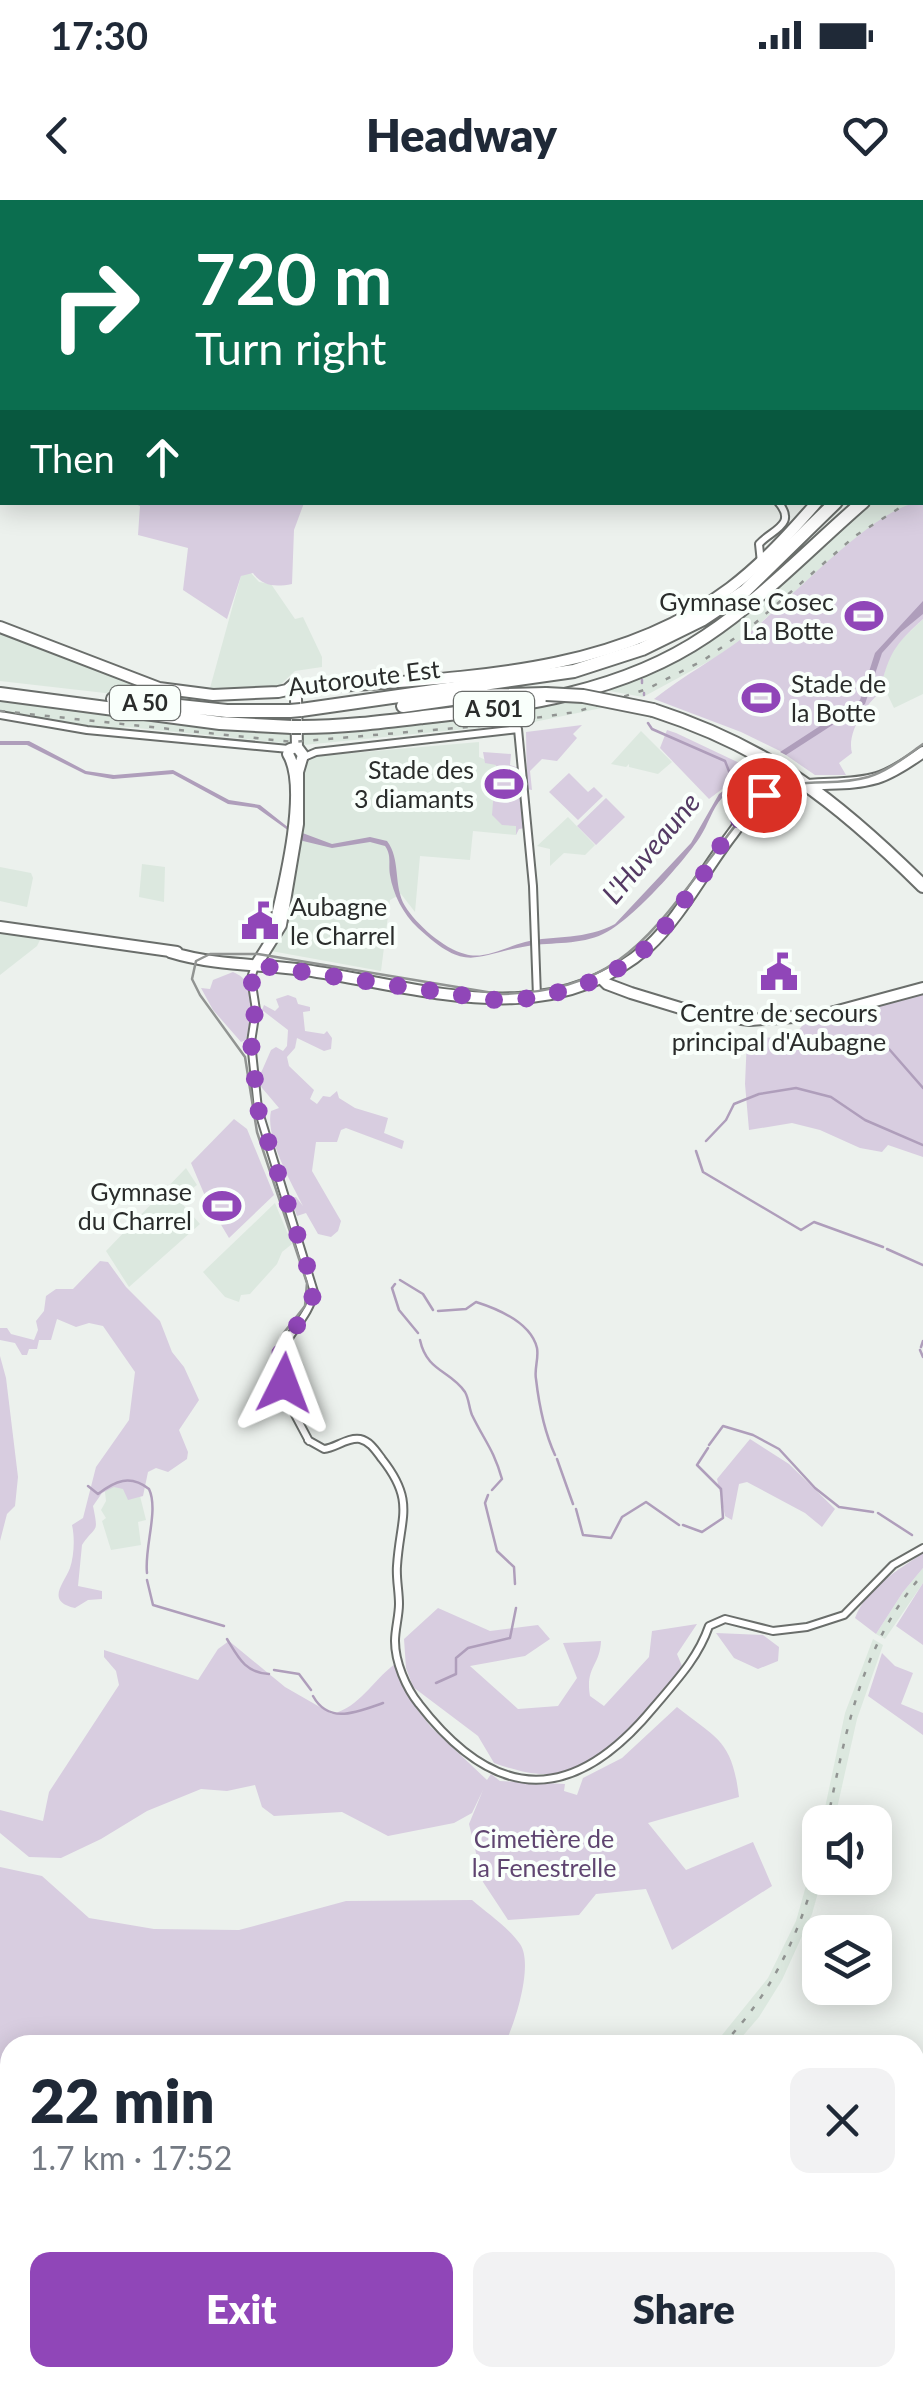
<!DOCTYPE html>
<html lang="en">
<head>
<meta charset="utf-8">
<style>
	:root { --surface:#fff; --page:#f2f2f3; --text:#1f2937; --muted:#747a83; --accent:#9046b8 }
	body { margin:0; font-family:Lato,sans-serif; background:var(--page); color:var(--text); height:100vh; display:flex; flex-direction:column; font-size:38px; white-space:nowrap }
	* { box-sizing:border-box; margin:0 }
	p { font-size:32px; color:var(--muted) }
	.icon { flex:none; width:55px; height:55px; fill:none; stroke:currentColor; stroke-width:2; stroke-linecap:round; stroke-linejoin:round }
	.map { position:relative; flex:1; overflow:hidden }
	.panel { position:absolute; left:0px; top:1835px; width:925px; height:352px; display:flex; flex-direction:column; background:var(--surface); border-radius:30px 30px 0 0; box-shadow:0 5px 25px #0003 }
	.panel>* { flex:none }
	.hud { position:absolute; left:0px; top:0px; width:925px; height:305px; box-shadow:0 5px 25px #0003; background:#0b6e4f; color:#fff; overflow:hidden }
	.buttons { position:absolute; left:802px; top:1605px; display:grid; gap:20px }
	.buttons a { display:grid; place-items:center; width:90px; height:90px; border-radius:20px; background:var(--surface); box-shadow:0 5px 25px #0003; font-size:50px }
	.pin { position:absolute; display:grid; place-items:center; width:85px; height:85px; color:#fff; margin:-42px; border:5px solid #fff; border-radius:50%; box-shadow:0 2px 10px #0007 }
	.me { position:absolute; width:110px; margin:-55px; rotate:3deg; stroke-linejoin:round; filter:drop-shadow(0 0 8px #0008) }
	.turn { display:flex; align-items:center; gap:35px; height:210px; padding:0 30px; font-size:45px }
	.turn .icon { width:130px; height:130px; stroke-width:2.5 }
	.turn b { display:block; font-size:70px; line-height:85px }
	.then { display:flex; align-items:center; height:95px; padding:0 30px; background:#0003; gap:20px; font-size:38px }
	.round { display:grid; place-items:center; flex:none; width:105px; height:105px; border-radius:20px; background:var(--page) }
	.overview { display:flex; align-items:center; justify-content:space-between; height:170px; padding:0 30px }
	h1 { font-size:60px; font-weight:800; line-height:75px }
	.button { display:flex; gap:20px; margin-top:auto; padding:20px 30px }
	.button a { flex:1; height:115px; border-radius:20px; background:var(--accent); color:#fff; font-size:40px; font-weight:800; line-height:115px; text-align:center }
	.button a+a { background:var(--page); color:var(--text) }
	.status { display:flex; justify-content:space-between; align-items:center; height:70px; padding:0 50px; background:var(--surface); direction:ltr }
	.status svg { height:28px; fill:currentColor }
	header { display:flex; justify-content:space-between; align-items:center; height:130px; padding:0 30px; background:var(--surface); font-size:45px; font-weight:800 }
	.map>svg:first-child { display:block }
</style>
</head>
<body>
<div class="status"><b>17:30</b><svg viewBox="0 0 49 12"><path d="M0 12V9h3v3zM5 12V6h3v6zM10 12V3h3v9zM15 12V0h3v12zM26 1h20v11H26zM47 4h2v5h-2z"/></svg></div>
<header><svg class="icon" aria-label="back" viewBox="0 0 24 24"><path d="M15 5l-7 7 7 7"/></svg>Headway<svg class="icon" aria-label="heart" viewBox="0 0 24 24"><path d="M12 20l-8-8c-3-5 5-10 8-4 3-6 11-1 8 4z"/></svg></header>
<div class="map">
<svg width="923" height="2186" viewBox="0 0 923 2186">
	<rect width="100%" height="100%" fill="#ecf1ed"/>
	<path fill="#dce8df" d="M867 303H916L846 346 747 435 715 458 643 497 604 490 675 459Z
		M250 372 259 382 271 384 295 419 303 417 322 457V467L295 471 278 487 210 488 241 376Z
		M923 419V494L894 508 882 483 888 458 898 443Z
		M0 432 139 485 140 497 0 481Z
		M578 500 616 505 534 522 304 545 127 527 113 529 0 513V501L292 534 530 510Z
		M641 531 672 562 658 574 629 567V564L626 567 611 564Z
		M479 542V557L497 565 517 626 516 635 473 631 470 660 420 656 415 712 401 694 390 700 381 771 271 751 283 730 299 651 305 598 302 593 303 572 307 562 318 556Z
		M568 617 595 645 585 655 564 653 550 666V649L537 646Z
		M142 664 165 667 164 702 139 697Z
		M0 667 31 673 33 678 27 707 0 701Z
		M0 731 41 738 37 746 0 775Z
		M186 968 197 985 178 999 200 1024 129 1087 106 1051Z
		M275 1003 292 1044 282 1052 277 1064 250 1094 241 1095 239 1102 225 1097 203 1072Z
		M137 1284 146 1320 138 1322 141 1345 111 1350 102 1321 106 1318 101 1310 106 1301 105 1292 109 1285Z
		M923 1368V1383L885 1439 876 1434 903 1392Z
		M873 1439 883 1445 857 1519 834 1622H822L845 1513Z
		M820 1665 822 1678 812 1714 782 1780 759 1817 735 1845H714L768 1778 796 1721 811 1668Z"/>
	<path fill="#d8cde0" d="M71 0H364L368 2H80Z
		M923 299V419C899 441 890 450 882 483L885 489C868 500 846 532 852 553L839 563 846 575H815L780 551 741 532 654 499C683 476 715 459 744 437 784 407 874 305 922 302Z
		M133 303H304L294 330 292 384C276 387 263 387 253 373L241 376 227 419 183 390 188 348 138 335 140 306Z
		M582 525 573 534 577 538 557 561 542 559 530 571 532 590 527 589 526 532Z
		M667 530 676 533 750 568 709 599 660 548Z
		M483 552 511 554 510 565 519 568 525 628 519 629 516 635V626L502 625 492 615 496 565 485 563Z
		M569 573 588 592 594 587 603 596 578 620 549 592Z
		M606 598 625 617 596 645 577 626Z
		M233 772C261 783 250 817 246 840L241 842 213 810 201 788 210 789 213 780Z
		M923 793V957L888 945 882 952 860 948 820 930 792 923 749 930 745 884 747 838 793 837 806 821Z
		M288 795 296 798 298 804 310 807V811L303 812 305 831 324 834 327 831 332 838 331 849 324 851 297 838 295 848 287 857 289 866 314 890 310 899 317 904 323 896 330 897 337 891 339 898 355 908 388 918 384 933 404 941 402 949 346 928 341 930 337 942H316L312 971 341 1021 338 1031 331 1037 318 1034 306 1013 297 1016 291 998 296 997 303 1006C291 982 265 937 271 911L279 908 257 882 271 850 276 847 283 851 287 846 288 830 262 810 264 805 275 811 279 807 276 799Z
		M234 919 247 929 274 995 229 1038 208 1003 191 963Z
		M100 1061 108 1062 126 1087 160 1121 172 1152 184 1167 199 1200 179 1230 188 1252 187 1259 168 1272 156 1268 148 1272 143 1296 128 1300 123 1289 114 1287 102 1293 93 1306C99 1335 96 1324 82 1345L78 1386 102 1391V1399L88 1400 75 1408C45 1401 64 1384 70 1368 74 1356 75 1338 72 1325L83 1318 96 1267 129 1220 135 1172 103 1126 89 1123 76 1127 57 1119 51 1140H39L37 1149H29L27 1155H22L15 1143 0 1140V1128H7L11 1134 34 1140 38 1130 36 1121 44 1111 46 1096 56 1089H73Z
		M0 1156 6 1178 18 1277 15 1306 7 1314 0 1341Z
		M750 1239 789 1264 835 1309 822 1327 805 1313 747 1282 739 1284 732 1320 725 1316 717 1279Z
		M923 1353V1368L903 1392 876 1434 855 1418C867 1387 897 1371 923 1353Z
		M923 1383V1445L896 1426Z
		M438 1408 490 1431 538 1425 550 1439 525 1456 470 1466 518 1509 558 1506 577 1478 563 1443 601 1441C600 1466 585 1467 590 1496L604 1506 649 1457 652 1431 697 1424 677 1454 682 1466C652 1505 601 1570 549 1574 530 1575 512 1569 494 1563L478 1536 413 1487 406 1468 404 1439Z
		M716 1433 763 1435 779 1447 778 1461 758 1469 734 1458Z
		M229 1441 285 1487 332 1514C360 1507 372 1481 395 1464L413 1504 431 1527 487 1580 491 1574 500 1581 565 1584 564 1591 577 1595 583 1578 622 1558 677 1507C719 1540 732 1541 739 1597L648 1623 686 1670 753 1642 772 1686 672 1750 646 1689 596 1694 579 1715 508 1720 483 1682 469 1624 483 1590 472 1613 454 1623 388 1636 342 1612 274 1616 262 1607 255 1585 227 1591 201 1589 147 1611 101 1639 61 1658 29 1657 0 1633V1610L43 1621 49 1592 119 1485 116 1471 104 1457V1450L198 1480 218 1449Z
		M882 1453 895 1466 913 1473 901 1504 923 1513V1535L868 1496Z
		M0 1667 42 1676 89 1718 154 1729 239 1730 346 1701 472 1700C487 1713 508 1727 520 1744 534 1764 515 1825 504 1845H10V2104L5 2110H0Z
		M915 1903 923 1904V2186H0V2141L10 2125V2178H915Z"/>
	<path fill="#af9ebb" d="M923 401V414L901 432 882 453 865 504 786 555 780 552 860 500 875 453Z
		M0 541H29L86 571 114 575 173 570 229 600 260 605 289 628 332 644 370 637 387 641C401 659 393 686 405 706 416 724 444 749 465 754 484 760 506 747 525 742 555 735 586 740 615 724L691 643 719 594 759 565 766 569C751 578 735 585 722 598 712 609 708 625 700 637 683 663 630 722 603 734 581 745 552 742 528 746 473 755 468 774 418 728 403 714 393 694 390 675 388 663 392 656 385 646L370 642 332 648 303 641 257 608 228 604 173 574 113 579 85 574 27 545H0Z"/>
	<g fill="none" stroke-linecap="round" stroke-linejoin="round">
		<path stroke="#af9ebb" stroke-width="2.5" d="M716 2V0
			M642 480V483
			M644 493V495
			M648 523 652 529 725 561 734 584
			M879 844 889 849 923 888
			M706 941 726 920 734 904 759 894 796 888 831 897 865 920 923 945
			M696 951 703 972 801 1030 814 1022 883 1047
			M887 1049 923 1065
			M400 1080 423 1094 433 1110
			M395 1084 392 1088 399 1110 418 1133
			M438 1111 466 1109 476 1102C498 1109 531 1123 537 1148 539 1158 534 1169 536 1179 539 1205 544 1231 555 1255
			M420 1140C427 1172 450 1170 465 1192 469 1199 469 1208 472 1215 484 1240 494 1250 502 1279L492 1290
			M921 1147 923 1141
			M920 1150 923 1157
			M709 1245 723 1226 753 1235 779 1249 815 1288 839 1307 873 1312
			M557 1259 573 1304
			M88 1286 98 1294C115 1281 130 1274 149 1289 159 1310 144 1348 147 1373
			M488 1295 485 1303 497 1351 514 1367 515 1384
			M576 1309 583 1335 611 1338 622 1317 646 1302 679 1325
			M878 1313 912 1335
			M683 1325 702 1332 723 1318 721 1289 697 1265 708 1248
			M147 1380 153 1405 224 1426
			M227 1439C238 1457 245 1473 269 1474
			M274 1470 299 1474 311 1490
			M436 1483 456 1474V1458L468 1448 510 1438 516 1408
			M313 1496C329 1525 357 1512 383 1503"/>
		<path stroke="#af9ebb" stroke-width="5" d="M239 2V0
			M563 2 565 0
			M777 2V0"/>
		<g stroke="#6a6e6b" stroke-width="10">
			<path id="minor" d="M429 0 444 2
				M761 363 759 344C771 330 798 325 778 302
				M0 515 87 530 289 549
				M302 558 316 552 518 529 533 686 537 797
				M255 766 251 778 256 810 251 842 258 909 314 1092C308 1124 271 1144 279 1178
				M284 1184 282 1178 277 1181 309 1241
				M308 1240 324 1249C335 1248 348 1237 360 1239 370 1241 376 1251 382 1259 416 1302 400 1317 397 1366 396 1378 399 1391 399 1404 399 1416 395 1429 395 1441 395 1462 406 1488 419 1504 497 1605 574 1604 654 1507 676 1481 698 1458 709 1426L725 1419 773 1431 807 1427 844 1415 893 1365 923 1348"/>
		</g>
		<g stroke="#6a6e6b" stroke-width="14">
			<path id="major" d="M922 259 923 260
				M922 272H923
				M0 427 159 488 213 495 278 492 287 490 295 483 302 488H313C455 477 611 478 730 388 763 363 790 333 817 302
				M296 498 297 547
				M0 727 177 752
				M170 752C215 766 260 764 305 770 423 787 547 835 648 747 679 719 704 671 730 637 739 625 747 612 759 602 795 575 837 590 877 578 893 573 909 562 923 552
				M256 765 281 725 298 624V572L303 555 297 547 290 549 288 554C310 590 281 698 271 741
				M601 778 607 784 631 793 700 814 750 820 823 815 923 788"/>
		</g>
		<g stroke="#6a6e6b" stroke-width="16">
			<path id="highway" d="M922 213H923
				M922 223 923 222
				M0 494 220 523 292 527
				M113 499 227 511H290
				M403 506 473 496 546 494
				M301 510 574 471 642 449 703 419 745 391 836 302
				M653 510C770 548 837 601 923 686
				M301 527C342 527 382 522 423 517 521 506 622 493 706 436 763 398 811 347 863 302"/>
		</g>
		<use href="#minor" stroke="#fff" stroke-width="6"/>
		<use href="#major" stroke="#fff" stroke-width="10"/>
		<use href="#highway" stroke="#fff" stroke-width="12"/>
		<path stroke="#919492" stroke-width="2.5" d="M270 1173 282 1135 305 1106 307 1083 257 932 245 857 200 795 192 779 196 761 210 754H258L499 794C621 792 651 733 719 647 731 631 743 614 758 600 802 572 826 589 868 577 888 571 906 556 923 544"/>
		<path stroke="#919492" stroke-width="2.5" stroke-dasharray="5 10" stroke-linecap="butt" d="M922 292H923
			M0 511 293 542 479 526 576 512 647 489 704 460 753 425 855 336 909 302
			M827 1622C846 1532 860 1446 923 1374
			M722 1845C774 1792 803 1727 820 1656
			M0 2131 10 2115"/>
		<g stroke="#6a6e6b" stroke-width="16" stroke-linecap="butt">
			<path id="highway-bridge" d="M546 494 583 496 653 510
				M290 511 301 510
				M292 527H301"/>
		</g>
		<use href="#highway-bridge" stroke="#fff" stroke-width="12"/>
	</g>
	<g fill="none" stroke-linecap="round" stroke-linejoin="round">
		<path stroke="#9046b8" stroke-width="18" stroke-dasharray="0 32.4" d="M284 1183C258 1158 313 1119 314 1088L258 909 251 842 256 803 251 778 256 765 495 800 537 798 580 786 610 774 652 744 706 671 726 636 748 608 764 595"/>
	</g>
	<defs>
		<g id="stadium-bare" transform="scale(3)"><path d="M0-5a6.5 5 0 1 0 0 10a6.5 5 0 1 0 0-10ZM-3.5-1.8h7v3.6h-7Z" fill="#9046b8" stroke="#f9fffb" stroke-width="2.5" paint-order="stroke"/></g>
		<g id="civic-bare" transform="scale(3)"><path d="M-.6-6.5H3V-4.5H.6V-3L4-1V1h2V6H-6V1h2V-1L-.6-3ZM-1.2 2.5V6h2.4V2.5Z" fill="#9046b8" stroke="#f9fffb" stroke-width="2.5" paint-order="stroke"/></g>
	</defs>
	<g fill-rule="evenodd">
		<use href="#stadium-bare" x="864" y="416"/>
		<use href="#stadium-bare" x="761" y="498"/>
		<use href="#stadium-bare" x="504" y="584"/>
		<use href="#civic-bare" x="260" y="721"/>
		<use href="#civic-bare" x="779" y="772"/>
		<use href="#stadium-bare" x="222" y="1006"/>
	</g>
	<g text-anchor="middle" stroke-width="8" stroke-linejoin="round" paint-order="stroke">
		<g fill="#f9fffb" stroke="#686b69" stroke-width="2.5">
			<rect x="110" y="486" width="70" height="34" rx="8"/>
			<rect x="454" y="492" width="80" height="34" rx="8"/>
		</g>
		<g font-size="22" font-weight="bold" fill="#2a2c2b">
			<text x="145" y="511">A 50</text>
			<text x="494" y="517">A 501</text>
		</g>
		<g font-size="25" fill="#2a2c2b" stroke="#f9fffb" text-anchor="end">
			<text x="834" y="411">Gymnase Cosec<tspan x="834" dy="29">La Botte</tspan></text>
			<text x="791" y="493" text-anchor="start">Stade de<tspan x="791" dy="29">la Botte</tspan></text>
			<text x="474" y="579">Stade des<tspan x="474" dy="29">3 diamants</tspan></text>
			<text x="290" y="716" text-anchor="start">Aubagne<tspan x="290" dy="29">le Charrel</tspan></text>
			<text x="779" y="822" text-anchor="middle">Centre de secours<tspan x="779" dy="29">principal d'Aubagne</tspan></text>
			<text x="192" y="1001">Gymnase<tspan x="192" dy="29">du Charrel</tspan></text>
		</g>
		<g font-size="25" fill="#2a2c2b" stroke="#f9fffb">
			<text transform="translate(364 478) rotate(-7)" y="9">Autoroute Est</text>
		</g>
		<g font-size="25" fill="#5f4570" stroke="#f9fffb">
			<text x="544" y="1648">Cimetière de<tspan x="544" dy="29">la Fenestrelle</tspan></text>
		</g>
		<g font-size="28" font-style="italic" fill="#543a64" stroke="#f9fffb">
			<text transform="translate(651 648) rotate(-50)" y="10">L'Huveaune</text>
		</g>
	</g>
</svg>
<div class="buttons">
<a><svg class="icon" aria-label="sound" viewBox="0 0 24 24"><path d="M4 9h4l5-4v14l-5-4H4zM17 9q2 3 0 6"/></svg></a>
<a><svg class="icon" aria-label="layers" viewBox="0 0 24 24"><path d="M12 4l9 5-9 5-9-5zM3 14l9 5 9-5"/></svg></a>
</div>
<div class="pin" style="left:764px;top:595px;background:#d93025"><svg class="icon" aria-label="arrive" viewBox="0 0 24 24"><path d="M6 21V4h12l-3 4 3 4H6"/></svg></div>
<svg class="me" style="left:284px;top:1183px" viewBox="-20 -20 40 40"><path d="M0-17L14 15 0 8-14 15z" fill="#9046b8" stroke="#fff" stroke-width="4"/></svg>
<div class="hud">
<div class="turn"><svg class="icon" aria-label="right" viewBox="0 0 24 24"><path d="M7 20v-9h11M14 6l5 5-5 5"/></svg><div><b>720 m</b>Turn right</div></div>
<div class="then">Then<svg class="icon" aria-label="ahead" viewBox="0 0 24 24"><path d="M12 20V5M6 11l6-6 6 6"/></svg></div>
</div>
<section class="panel">
<div class="overview"><div><h1>22 min</h1><p>1.7 km · 17:52</p></div><a class="round"><svg class="icon" aria-label="close" viewBox="0 0 24 24"><path d="M6 6l12 12M18 6L6 18"/></svg></a></div>
<div class="button"><a>Exit</a><a>Share</a></div>
</section>
</div>
</body>
</html>
